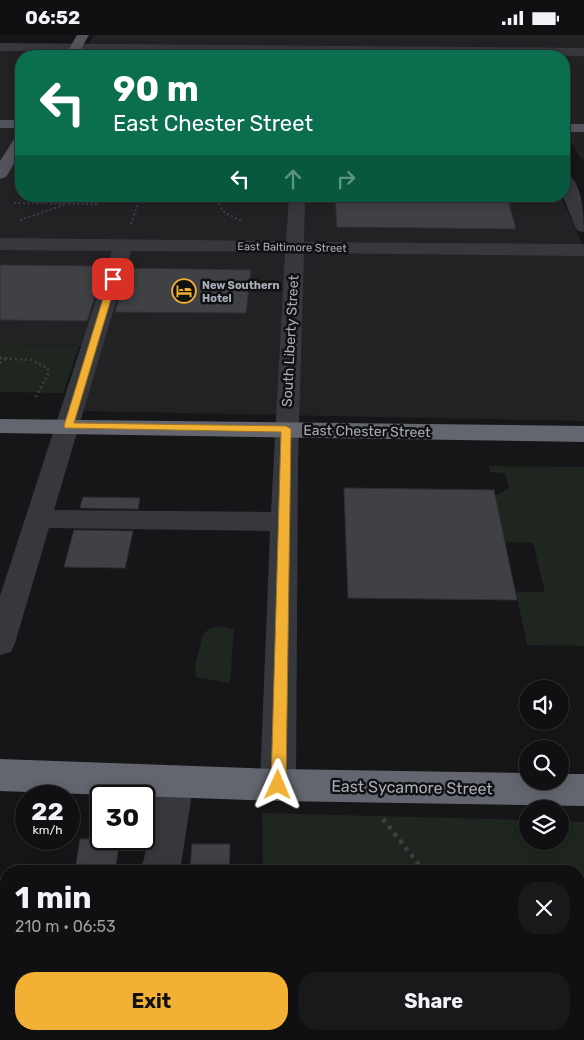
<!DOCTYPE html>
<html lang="en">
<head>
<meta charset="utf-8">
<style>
	:root { --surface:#101012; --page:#19191b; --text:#f1f3f6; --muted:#9c9d9f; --line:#303032; --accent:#f2b134 }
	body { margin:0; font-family:Rubik,sans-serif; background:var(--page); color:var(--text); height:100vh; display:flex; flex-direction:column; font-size:19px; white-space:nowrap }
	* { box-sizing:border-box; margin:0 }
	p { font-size:16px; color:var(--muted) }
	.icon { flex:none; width:28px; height:28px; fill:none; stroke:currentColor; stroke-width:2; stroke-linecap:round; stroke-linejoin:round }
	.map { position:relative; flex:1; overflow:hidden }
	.details { position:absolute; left:0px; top:830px; width:585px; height:175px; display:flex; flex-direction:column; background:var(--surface); border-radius:20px 20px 0 0; box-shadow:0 2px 12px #0003,0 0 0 1px var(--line) }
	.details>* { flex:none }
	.banner { position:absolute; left:15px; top:15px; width:555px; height:152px; border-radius:20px; box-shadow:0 2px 12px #0003,0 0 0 1px var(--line); background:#0b6e4f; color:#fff; overflow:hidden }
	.controls { position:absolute; left:519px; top:645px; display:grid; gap:10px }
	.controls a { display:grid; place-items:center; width:50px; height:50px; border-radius:50%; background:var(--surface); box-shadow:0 2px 12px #0003,0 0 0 1px var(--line); font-size:25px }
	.speed { position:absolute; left:15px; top:750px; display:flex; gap:10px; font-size:25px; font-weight:700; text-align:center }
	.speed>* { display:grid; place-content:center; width:65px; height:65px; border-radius:50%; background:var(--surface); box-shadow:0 2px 12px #0003,0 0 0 1px var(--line); line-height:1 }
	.speed small { font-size:12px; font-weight:400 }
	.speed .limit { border:2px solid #111; border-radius:8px; background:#fff; color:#111 }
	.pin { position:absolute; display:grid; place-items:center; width:42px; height:42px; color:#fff; margin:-21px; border-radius:10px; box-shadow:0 2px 8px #0006 }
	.me { position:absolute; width:55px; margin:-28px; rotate:1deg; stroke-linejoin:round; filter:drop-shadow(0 0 4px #0008) }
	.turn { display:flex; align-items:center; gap:18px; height:105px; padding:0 15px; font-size:22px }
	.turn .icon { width:65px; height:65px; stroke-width:2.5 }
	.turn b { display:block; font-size:35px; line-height:42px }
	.lanes { display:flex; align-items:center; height:48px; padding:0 15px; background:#0003; justify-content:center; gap:25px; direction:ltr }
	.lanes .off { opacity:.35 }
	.round { display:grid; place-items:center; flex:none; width:52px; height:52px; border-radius:20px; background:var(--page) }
	.head { display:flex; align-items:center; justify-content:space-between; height:85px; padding:0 15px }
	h1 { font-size:30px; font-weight:700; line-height:38px }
	.action { display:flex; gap:10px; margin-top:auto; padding:10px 15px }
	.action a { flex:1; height:58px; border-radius:20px; background:var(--accent); color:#111; font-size:20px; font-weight:700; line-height:58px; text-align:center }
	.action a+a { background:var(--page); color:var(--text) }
	.status { display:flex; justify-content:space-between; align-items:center; height:35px; padding:0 25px; background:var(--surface); direction:ltr }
	.status svg { height:14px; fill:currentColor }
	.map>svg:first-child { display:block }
</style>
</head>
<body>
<div class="status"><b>06:52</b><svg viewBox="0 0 49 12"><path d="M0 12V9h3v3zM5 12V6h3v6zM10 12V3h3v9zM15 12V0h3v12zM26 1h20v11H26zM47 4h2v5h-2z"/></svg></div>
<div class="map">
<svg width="584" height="1005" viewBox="0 0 584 1005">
	<rect width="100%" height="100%" fill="#161618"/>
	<path fill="#222225" d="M94 0H584V13H495L499 21H21V161H561L584 213V386L79 376 99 312 0 311V16L85 17Z
		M517 19H584V124H581L564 96V21H518Z"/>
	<path fill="#1e261f" d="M0 311 78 312H79L63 358 0 357Z
		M489 431 584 432V611L527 610 516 557H545L533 508 505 507 495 461 509 453 505 438 490 437Z
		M223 591 234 595 230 648 196 642C193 626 201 615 202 600L210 593Z
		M262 778 527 785 528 806H560V786L584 787V1005H266L265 999H579V836H263Z"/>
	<path fill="#404145" stroke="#303034" d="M335 161H507L516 194 337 192Z
		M0 230 105 231 87 286 0 285Z
		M128 233 251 235 246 278 115 277Z
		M344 453 494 455 517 565 348 563Z
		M83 462 140 463 138 474 80 473Z
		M74 495 133 496 125 533 64 532Z
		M80 804H120L115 836H75Z
		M192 809H230L229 836H190Z"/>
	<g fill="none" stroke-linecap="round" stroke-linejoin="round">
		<path stroke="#3d3f44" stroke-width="2" stroke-dasharray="2 2.5" stroke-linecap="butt" d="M216 165 224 177 243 187
			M14 168 98 169 101 163 216 165 226 161
			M50 168 53 161
			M20 185 64 170
			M131 189 140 163"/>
		<path stroke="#3d3f44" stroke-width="2.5" stroke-dasharray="2 3" stroke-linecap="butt" d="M0 323 31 325 48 333V339L36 362
			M0 328 7 323"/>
		<path stroke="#3d3f44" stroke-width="4.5" stroke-dasharray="4 5" stroke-linecap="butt" d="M383 784 424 836
			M579 924 582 951 579 978
			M480 999 492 1005
			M555 1005 563 999"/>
		<path fill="#37383d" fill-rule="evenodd" d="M0 8 584 13V21L0 16Z
			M564 138C583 143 584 182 584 197L578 196 575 192 563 161Z
			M289 161H305L304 207 584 209V221L304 218 298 425 296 750 290 761 278 766 266 761 260 750 270 496 49 493 15 608 11 617 0 620V561L112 216 0 215V203L286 206ZM131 216 285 217 271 477 54 475Z
			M176 730 188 735 194 746 181 829 178 836H139L144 824 158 746 164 735Z
			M6 858V897L0 900V860Z"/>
		<path fill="#53555c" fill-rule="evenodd" d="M77 0H89L77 21H65Z
			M0 85H21V93H0Z
			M564 89H584V97H564Z
			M21 100V117L6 142 0 144V126L16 101Z"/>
		<path fill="#63666e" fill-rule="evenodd" d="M0 384 584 391V407L0 398Z
			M0 724 278 734 528 738V746H560V739H584V771L278 766 0 756Z"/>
	</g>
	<path fill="#f2b134" stroke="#9d7322" d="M113 241 117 244 74 388 286 391 291 394 286 750 284 755 278 756 273 755 271 750 281 397 65 393 64 391 109 244Z"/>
	<defs>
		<g id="hotel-ring" transform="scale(1.25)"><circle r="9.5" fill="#111113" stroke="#f2b134" stroke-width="1.5"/><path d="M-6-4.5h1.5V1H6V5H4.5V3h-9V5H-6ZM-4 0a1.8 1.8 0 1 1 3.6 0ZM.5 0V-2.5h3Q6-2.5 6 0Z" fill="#f2b134"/></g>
	</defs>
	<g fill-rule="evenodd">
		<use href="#hotel-ring" x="184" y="256"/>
	</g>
	<g text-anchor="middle" stroke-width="5" stroke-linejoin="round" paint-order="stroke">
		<g font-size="11" fill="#a8adb8" stroke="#111113">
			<text transform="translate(292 212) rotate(1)" y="4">East Baltimore Street</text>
		</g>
		<g font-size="11" font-weight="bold" fill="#a8adb8" stroke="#111113" text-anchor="start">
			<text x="202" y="254">New Southern<tspan x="202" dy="13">Hotel</tspan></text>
		</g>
		<g font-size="14" fill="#a8adb8" stroke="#111113">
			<text transform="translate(290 306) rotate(-87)" y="5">South Liberty Street</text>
			<text transform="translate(367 396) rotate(1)" y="5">East Chester Street</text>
		</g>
		<g font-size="16" fill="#a8adb8" stroke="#111113">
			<text transform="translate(412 752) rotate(1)" y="6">East Sycamore Street</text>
		</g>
	</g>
</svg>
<div class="controls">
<a><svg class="icon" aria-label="sound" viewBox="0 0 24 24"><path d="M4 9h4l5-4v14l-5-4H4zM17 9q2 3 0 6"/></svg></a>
<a><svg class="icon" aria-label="search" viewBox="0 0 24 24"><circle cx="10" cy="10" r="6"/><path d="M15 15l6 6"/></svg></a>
<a><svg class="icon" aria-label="layers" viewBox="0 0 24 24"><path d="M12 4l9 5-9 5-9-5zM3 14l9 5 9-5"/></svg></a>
</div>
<div class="speed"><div>22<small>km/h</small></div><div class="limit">30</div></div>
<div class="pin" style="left:113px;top:244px;background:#d93025"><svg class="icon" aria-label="arrive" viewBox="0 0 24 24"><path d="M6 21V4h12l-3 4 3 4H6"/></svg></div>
<svg class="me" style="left:278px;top:750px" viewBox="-20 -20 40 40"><path d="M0-17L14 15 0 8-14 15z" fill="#f2b134" stroke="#fff" stroke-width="4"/></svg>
<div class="banner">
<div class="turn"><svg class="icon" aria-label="left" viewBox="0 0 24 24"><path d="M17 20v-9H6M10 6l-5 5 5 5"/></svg><div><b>90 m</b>East Chester Street</div></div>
<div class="lanes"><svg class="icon" aria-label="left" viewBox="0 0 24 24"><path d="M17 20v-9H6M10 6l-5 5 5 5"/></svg><svg class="icon off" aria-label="ahead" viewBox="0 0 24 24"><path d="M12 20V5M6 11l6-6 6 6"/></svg><svg class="icon off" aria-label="right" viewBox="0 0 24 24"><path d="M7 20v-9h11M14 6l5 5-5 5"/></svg></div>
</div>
<section class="details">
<div class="head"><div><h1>1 min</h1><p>210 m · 06:53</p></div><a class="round"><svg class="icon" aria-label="close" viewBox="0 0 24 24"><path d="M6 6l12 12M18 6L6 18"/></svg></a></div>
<div class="action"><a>Exit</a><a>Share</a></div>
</section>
</div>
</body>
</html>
